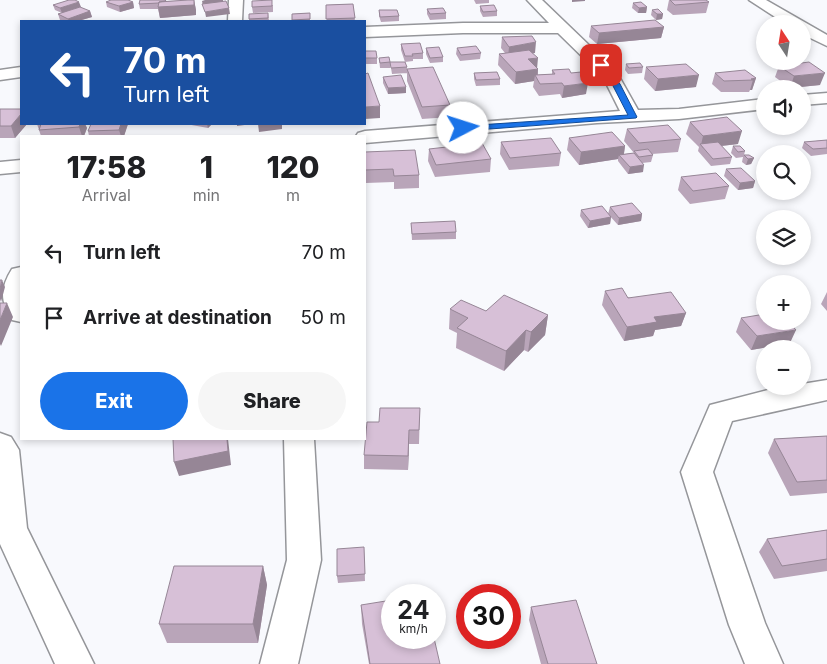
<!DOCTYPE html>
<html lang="en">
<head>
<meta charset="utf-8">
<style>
	:root { --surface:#fff; --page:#f6f6f6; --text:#202124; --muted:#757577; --accent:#1a73e8 }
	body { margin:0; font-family:Inter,sans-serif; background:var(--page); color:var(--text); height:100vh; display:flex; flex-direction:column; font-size:19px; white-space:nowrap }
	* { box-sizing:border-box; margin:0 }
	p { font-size:16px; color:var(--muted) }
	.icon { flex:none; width:28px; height:28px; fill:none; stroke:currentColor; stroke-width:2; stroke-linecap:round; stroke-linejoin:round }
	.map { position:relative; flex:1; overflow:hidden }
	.details { position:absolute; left:20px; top:135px; width:346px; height:305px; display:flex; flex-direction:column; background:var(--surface); border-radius:0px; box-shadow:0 2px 8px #0003 }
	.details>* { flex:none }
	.hud { position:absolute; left:20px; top:20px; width:346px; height:105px; border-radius:0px; box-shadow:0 2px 8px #0003; background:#1a4fa0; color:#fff; overflow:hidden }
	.needle { width:32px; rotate:348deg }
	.fabs { position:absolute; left:756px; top:15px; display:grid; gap:10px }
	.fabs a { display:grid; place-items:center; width:55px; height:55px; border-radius:50%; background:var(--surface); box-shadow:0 2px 8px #0003; font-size:25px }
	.speed { position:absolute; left:381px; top:584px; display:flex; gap:10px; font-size:25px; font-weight:700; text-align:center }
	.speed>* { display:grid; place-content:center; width:65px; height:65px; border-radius:50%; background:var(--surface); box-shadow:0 2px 8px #0003; line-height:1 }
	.speed small { font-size:12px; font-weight:400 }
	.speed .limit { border:8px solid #d22; background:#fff; color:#111 }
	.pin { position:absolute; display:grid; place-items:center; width:42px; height:42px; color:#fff; margin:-21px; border-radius:10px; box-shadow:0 2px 8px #0006 }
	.me { position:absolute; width:55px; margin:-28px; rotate:85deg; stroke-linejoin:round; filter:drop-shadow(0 0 4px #0008) }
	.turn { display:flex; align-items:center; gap:18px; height:105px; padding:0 20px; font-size:22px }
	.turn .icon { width:65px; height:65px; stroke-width:2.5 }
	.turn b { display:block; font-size:35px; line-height:42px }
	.eta { display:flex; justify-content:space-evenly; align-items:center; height:85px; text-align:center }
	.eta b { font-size:30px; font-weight:800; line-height:35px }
	.button { display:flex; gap:10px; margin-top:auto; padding:10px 20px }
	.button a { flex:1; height:58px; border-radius:30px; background:var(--accent); color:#fff; font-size:20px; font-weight:800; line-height:58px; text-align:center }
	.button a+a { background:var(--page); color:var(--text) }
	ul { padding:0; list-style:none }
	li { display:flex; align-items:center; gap:15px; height:65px; padding:0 20px }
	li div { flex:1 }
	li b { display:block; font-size:19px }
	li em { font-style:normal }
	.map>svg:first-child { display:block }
</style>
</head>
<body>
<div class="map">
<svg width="827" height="664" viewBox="0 0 827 664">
	<rect width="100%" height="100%" fill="#f8f9fd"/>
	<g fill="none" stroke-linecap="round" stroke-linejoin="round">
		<g stroke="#95969a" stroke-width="3">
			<path id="street" d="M229 0H243L242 21H228Z
				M527 0H542L616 71 638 110 679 109 765 99V109L679 119 597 123 365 143V136H356L358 133 365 131 620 111 603 77 558 33H463L365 37V27L463 23H549Z
				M749 0H766L827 35V46L802 34V24H786Z
				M21 67V77L0 80V70Z
				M827 93V103L802 105V95Z
				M21 160V172L0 174V162Z
				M21 267V322L12 320C0 301 0 288 12 269Z
				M827 380V400L732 421 713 472 765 623 783 664H745L729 625 681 472 710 405 768 390 802 386V384Z
				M0 433 11 437 19 450 27 528 94 664H55L0 544Z
				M284 439H314L321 560 298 664H260L287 560Z"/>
		</g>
		<use href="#street" fill="#fff" fill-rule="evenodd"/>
	</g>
	<path fill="#b9a5b9" d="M166 0V1L194 0 196 10V15L160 18 158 9H140L139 4Z
		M474 0H489V3L476 4Z
		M669 0 709 2 706 13 673 15 667 10Z
		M106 2H133L134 8 120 12 107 7Z
		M633 3 647 7 646 13H638L632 8Z
		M353 4 355 21H327L326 5Z
		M53 5 81 7 65 12 90 11 92 17 78 21H63L60 20 58 14 62 13 55 10Z
		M273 5V12L253 13 252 7Z
		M480 6 497 11V16L483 17 480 11Z
		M427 9 446 13V19L430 20 427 14Z
		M379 10 399 16V21L381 22 379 16Z
		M652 10 663 14 662 19 656 20 651 15Z
		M268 13 269 21H249V14Z
		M310 13V21H292V14Z
		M591 26 664 27 661 38 597 44 589 37Z
		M502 37 535 53H533L537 68 538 69V75L552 74V70L586 94 562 98 560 94 539 96 533 87 534 81 515 84 498 65 499 54 505 53 501 48Z
		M401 44 423 53V59H413V61L405 62 407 67V73L392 74 390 62H405L401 50Z
		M426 48 443 57V62L430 63 426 54Z
		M457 48 481 53 480 59 460 61 456 54Z
		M365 51 377 58V64H365Z
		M379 58 390 62V68H380Z
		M626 64 643 67 642 73 628 74 625 70Z
		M779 66 820 85 790 88 775 77Z
		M646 67 696 87 655 91 644 79Z
		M407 69 450 105V117L422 119 407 81Z
		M474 73 500 79V85L476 86 474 79Z
		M715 73 756 78 752 90H750L749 92H721L712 84Z
		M383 77 406 93 388 94 383 83Z
		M0 109 21 124H27L15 138H0Z
		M690 122 738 144 721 146 732 157 730 164 711 166 698 151 699 147 686 134Z
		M37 124H85L87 128 84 136H41Z
		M128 124 124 136H89L88 131Z
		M186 124H212L208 128Z
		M627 129 681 139 678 152 652 154 653 155 651 162 642 163 643 172 628 174 618 161V159L579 165 567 150 569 138 625 146 624 154 634 153 624 141Z
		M827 140V154L811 156 802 148 804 142Z
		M501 142 561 153 559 166 509 170 500 154Z
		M733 146 745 151 744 155 754 158 751 164 746 165 742 162 743 157 736 158 731 153Z
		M429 149 491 159 490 172 435 177 428 161Z
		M365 152 419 175V188L394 189V182L366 183Z
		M726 169 755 181 753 188 738 190 724 176Z
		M681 177 729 186 725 199 690 204 678 190Z
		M610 207 642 214 641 221 618 225 608 214Z
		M581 210 611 217 610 224 588 228 580 216Z
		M411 223 456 232V239L412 240Z
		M605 291 686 313 681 326 655 330 653 336 624 341 602 305Z
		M827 292V311L821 304Z
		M450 309 548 315 545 335 528 352 524 350 504 371 456 348 457 333 449 329Z
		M741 318 790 343 751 350 736 332Z
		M420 408 419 444H409L408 470 364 469V455L379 422Z
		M827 436V493L790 496 768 453 774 439Z
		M827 530V571L774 579 759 552 767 539Z
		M364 547 365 581 338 583 337 576Z
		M263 566 267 585 258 643H167L159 624Z
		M361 605 392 638 440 664H369L362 624Z
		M531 607 597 664H541L529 620Z"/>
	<path fill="#968696" d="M166 0 167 4 194 0 196 10V15L160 18 158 7 165 3Z
		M205 0H223V2L203 6 202 1Z
		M572 0H585V1L572 2Z
		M79 2 81 7 62 13 60 8Z
		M133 2 134 8 120 12 119 6Z
		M647 7 646 13H638L639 8Z
		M229 8 230 14 206 17 205 12Z
		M90 11 92 17 78 21H69L68 19Z
		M657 14H663L662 19 656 20Z
		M664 27 661 38 597 44 599 33Z
		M536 42 535 53 508 58 509 47Z
		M538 58 537 69 528 59Z
		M538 69 537 79 535 75 534 81 515 84 516 72Z
		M825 73 820 85 790 88 794 76Z
		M699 75 696 87 655 91 658 79Z
		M756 78 752 90H750L753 80 751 79Z
		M588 83 586 94 562 98 564 86Z
		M406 87V93L388 94V88Z
		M380 106V118L365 119V107Z
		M21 114V124H27L15 138 11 126Z
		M80 124H85L87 128 84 136H82L79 127Z
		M121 124H128L124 136H121L119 130Z
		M207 124H212L208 128Z
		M237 124H252L237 126Z
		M258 124H282V129L259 132Z
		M742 131 738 144 703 148 701 145 703 136Z
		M625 146 623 159 619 155 618 159 579 165 581 152Z
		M754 158 751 164 746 165 748 159Z
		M644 165 643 172 628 174 630 167Z
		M755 181 753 188 738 190 740 183Z
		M642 214 641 221 618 225 619 218Z
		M611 217 610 224 588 228 590 221Z
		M2 280 5 287 1 302 0 299V289Z
		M7 303 13 317 1 346 0 344V320Z
		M686 313 681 326 655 330 653 336 624 341 627 327 654 317Z
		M548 315 545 335 528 352 531 332Z
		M526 330 524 350 504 371 506 351Z
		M796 330 790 343 751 350 757 336Z
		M409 430V444L408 470V456Z
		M227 439H228L231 465 179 476 174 462Z
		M263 566 267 585 258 643 253 624Z"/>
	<path fill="#d7c0d7" stroke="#968696" d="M69 0H75L79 2 60 8 53 5Z
		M111 0H128L133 2 119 6 106 2Z
		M140 0H166L165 1 159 2V3L139 4Z
		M188 0H194V5L158 7 159 2Z
		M272 0V6L252 7V1Z
		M670 0H706L709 2 675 5Z
		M226 1 229 8 205 12 202 4Z
		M641 2 647 7 639 8 633 3Z
		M353 4 355 18 326 19V5Z
		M494 5 497 11 483 12 480 6Z
		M80 7 90 11 68 19 58 14Z
		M443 8 446 13 430 14 427 9Z
		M658 9 663 14H657L652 10Z
		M379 10H397L399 16 380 17Z
		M268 13V18L249 19V14Z
		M310 13V19L292 20V14Z
		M655 20 664 27 599 33 591 26Z
		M532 36 536 42 509 47 502 37Z
		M420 43 423 53 412 54 413 56H405L401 44Z
		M476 46 481 53 461 55 457 48Z
		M439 47 443 57 430 58 426 48Z
		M529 50 538 58 528 59 538 69 516 72 499 54Z
		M365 51H376L377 58H365Z
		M389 57 390 62 380 63 379 58Z
		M390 62H405L407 67 391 68Z
		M809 62 825 73 794 76 779 66Z
		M640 63 643 67 629 68 626 64Z
		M686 64 699 75 658 79 646 67Z
		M433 67 450 105 422 107 407 69Z
		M569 69 571 73 581 72 588 83 564 86 562 83 540 84 535 75 555 74 552 70Z
		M745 70 756 78 751 79 753 80 724 81 715 73Z
		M497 72 500 79 476 80 474 73Z
		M368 73 380 106 365 107V74Z
		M401 75 406 87 388 88 383 77Z
		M0 109H21V114L11 126H0Z
		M727 117 742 131 703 136 690 122Z
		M41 124H80L79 127 39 130Z
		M91 124H121L119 130 88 131Z
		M668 125 681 139 639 143 627 129Z
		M612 132 625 146 581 152 569 138Z
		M551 138 561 153 510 158 501 142Z
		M827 140V148L813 149 804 142Z
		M718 142 732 157 713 159 700 144Z
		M482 143 491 159 436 165 429 149Z
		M733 146H740L745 151 738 152Z
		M648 149 653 155 639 157 634 151Z
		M415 150 419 175 394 176 393 169 365 170V152Z
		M634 153 644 165 630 167 619 155Z
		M744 155H749L754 158 748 159Z
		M741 168 755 181 740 183 726 169Z
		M716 173 729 186 693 191 681 177Z
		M632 203 642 214 619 218 610 207Z
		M602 206 611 217 590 221 581 210Z
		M455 221 456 232 412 234 411 223Z
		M0 280H2L0 289Z
		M622 288 628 298 671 292 686 313 654 317 657 322 627 327 605 291Z
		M504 295 548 315 531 332 526 330 506 351 457 328 468 318 450 309 461 300 486 311Z
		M0 303H7L0 320Z
		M765 314V321H788L796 330 757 336 741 318Z
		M380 408H420L419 430H409L408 456 364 455 367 422H379Z
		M827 436V480L797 482 774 439Z
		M173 439H227L228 451 174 462Z
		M827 530V559L782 566 767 539Z
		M364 547 365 574 337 576V549Z
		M174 566H263L253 624H159Z
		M392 600V638H434L440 664H370L361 605Z
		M576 600 597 664H548L531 607Z"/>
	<path fill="#1a73e8" stroke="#114b97" d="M598 63H603L620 84 637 117 636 118 463 131 459 128 463 126 628 115 612 84Z"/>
</svg>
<div class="fabs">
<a><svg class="needle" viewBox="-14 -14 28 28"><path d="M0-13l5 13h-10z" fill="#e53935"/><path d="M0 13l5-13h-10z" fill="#757577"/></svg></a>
<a><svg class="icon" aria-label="sound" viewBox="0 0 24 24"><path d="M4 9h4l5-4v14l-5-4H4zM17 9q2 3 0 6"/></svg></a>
<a><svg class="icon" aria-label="search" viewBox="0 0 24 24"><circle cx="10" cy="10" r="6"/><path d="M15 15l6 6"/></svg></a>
<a><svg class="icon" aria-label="layers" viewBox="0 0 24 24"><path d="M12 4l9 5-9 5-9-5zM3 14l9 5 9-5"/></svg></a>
<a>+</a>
<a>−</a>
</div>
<div class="speed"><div>24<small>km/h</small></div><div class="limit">30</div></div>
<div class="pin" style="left:601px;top:65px;background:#d93025"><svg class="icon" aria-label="arrive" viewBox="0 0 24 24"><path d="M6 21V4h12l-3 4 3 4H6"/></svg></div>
<svg class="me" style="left:463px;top:128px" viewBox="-20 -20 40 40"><circle r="19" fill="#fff"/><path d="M0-13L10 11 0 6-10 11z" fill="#1a73e8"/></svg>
<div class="hud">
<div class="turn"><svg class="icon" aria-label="left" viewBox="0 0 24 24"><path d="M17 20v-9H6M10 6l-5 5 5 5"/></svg><div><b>70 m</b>Turn left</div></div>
</div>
<section class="details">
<div class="eta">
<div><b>17:58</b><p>Arrival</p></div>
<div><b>1</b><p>min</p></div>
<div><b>120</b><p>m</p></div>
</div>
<ul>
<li><svg class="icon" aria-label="left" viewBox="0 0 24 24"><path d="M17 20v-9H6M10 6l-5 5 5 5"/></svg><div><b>Turn left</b></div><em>70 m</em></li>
<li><svg class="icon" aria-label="arrive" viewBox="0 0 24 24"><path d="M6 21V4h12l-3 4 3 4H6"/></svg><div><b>Arrive at destination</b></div><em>50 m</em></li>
</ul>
<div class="button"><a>Exit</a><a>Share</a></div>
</section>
</div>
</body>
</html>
